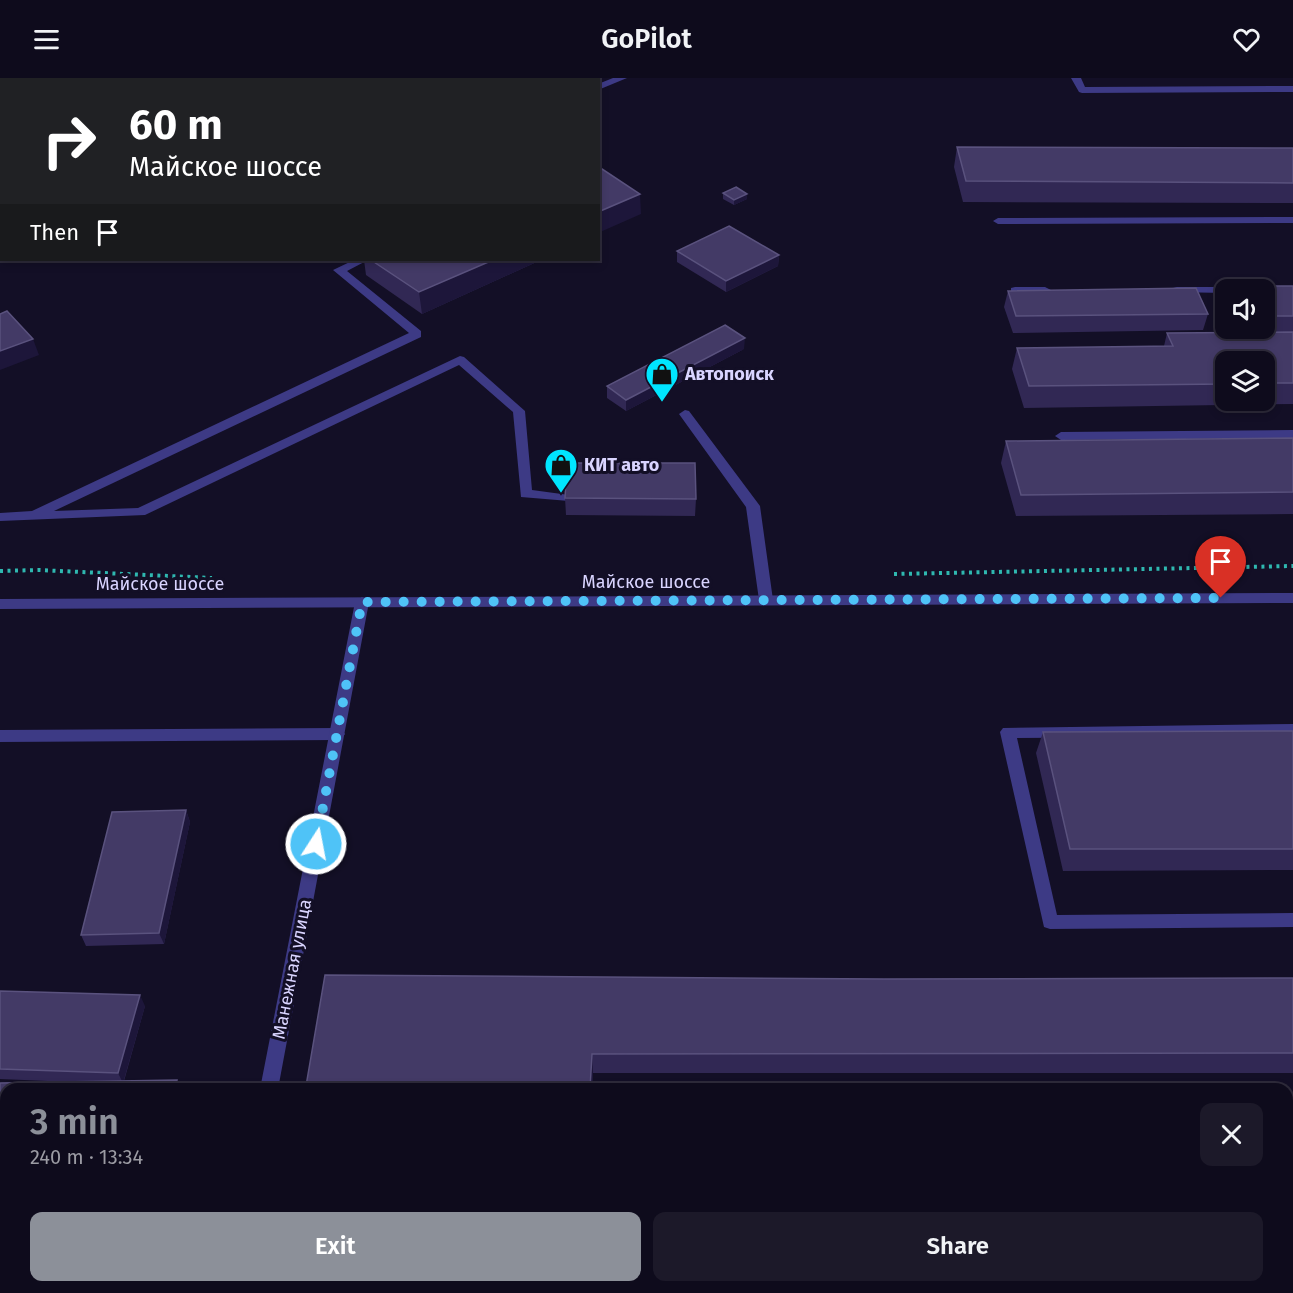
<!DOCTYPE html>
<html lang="en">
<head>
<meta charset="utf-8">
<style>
	:root { --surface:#0e0b1c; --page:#1c1929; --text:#f1f3f6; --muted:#9b9ba3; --line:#2e2b3b; --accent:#8c9099 }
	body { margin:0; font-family:"Fira Sans",sans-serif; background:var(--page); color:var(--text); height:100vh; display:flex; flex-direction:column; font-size:22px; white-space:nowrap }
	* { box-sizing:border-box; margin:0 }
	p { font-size:20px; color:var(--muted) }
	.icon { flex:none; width:33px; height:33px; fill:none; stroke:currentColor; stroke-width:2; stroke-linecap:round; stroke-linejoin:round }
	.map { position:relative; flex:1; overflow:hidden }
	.panel { position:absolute; left:0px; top:1005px; width:1293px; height:210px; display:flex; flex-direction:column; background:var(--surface); border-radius:18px 18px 0 0; box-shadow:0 3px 9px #0003,0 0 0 2px var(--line) }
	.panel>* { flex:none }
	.guide { position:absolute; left:0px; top:0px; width:600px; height:183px; box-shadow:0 3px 9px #0003,0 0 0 2px var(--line); background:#202124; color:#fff; overflow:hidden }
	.tools { position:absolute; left:1215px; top:201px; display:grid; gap:12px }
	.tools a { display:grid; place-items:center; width:60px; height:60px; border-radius:12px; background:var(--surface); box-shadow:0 3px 9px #0003,0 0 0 2px var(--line); font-size:30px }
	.pin { position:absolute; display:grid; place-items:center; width:51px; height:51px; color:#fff; margin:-62px -26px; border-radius:50% 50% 50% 0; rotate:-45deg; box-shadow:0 0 6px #0007 }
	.pin .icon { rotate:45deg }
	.me { position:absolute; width:66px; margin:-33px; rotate:11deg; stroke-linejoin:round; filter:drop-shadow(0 0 4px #0008) }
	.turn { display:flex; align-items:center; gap:21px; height:126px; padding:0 30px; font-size:27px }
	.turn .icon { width:78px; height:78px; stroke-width:2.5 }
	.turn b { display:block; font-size:42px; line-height:51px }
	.then { display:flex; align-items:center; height:57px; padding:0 30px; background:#0003; gap:12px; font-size:22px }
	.round { display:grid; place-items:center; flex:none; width:63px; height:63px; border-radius:12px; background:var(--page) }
	.head { display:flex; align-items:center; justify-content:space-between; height:102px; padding:0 30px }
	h1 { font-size:36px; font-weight:600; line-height:45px; color:var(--accent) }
	.action { display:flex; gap:12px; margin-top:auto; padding:12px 30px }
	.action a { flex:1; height:69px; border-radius:12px; background:var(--accent); color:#fff; font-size:24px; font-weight:600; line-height:69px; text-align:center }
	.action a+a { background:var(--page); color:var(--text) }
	header { display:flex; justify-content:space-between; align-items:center; height:78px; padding:0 30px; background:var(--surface); font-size:27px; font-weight:600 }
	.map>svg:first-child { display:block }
</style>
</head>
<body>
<header><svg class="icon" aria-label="menu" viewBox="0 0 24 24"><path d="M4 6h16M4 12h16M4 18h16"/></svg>GoPilot<svg class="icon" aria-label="heart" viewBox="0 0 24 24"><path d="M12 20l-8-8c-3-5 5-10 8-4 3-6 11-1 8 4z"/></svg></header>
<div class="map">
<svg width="1293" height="1215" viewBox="0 0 1293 1215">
	<rect width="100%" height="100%" fill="#130f26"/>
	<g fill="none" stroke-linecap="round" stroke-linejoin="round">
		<path stroke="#2fb8b0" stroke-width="4" stroke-dasharray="3 4.5" stroke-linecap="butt" d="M0 493 38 492 212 500
			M894 496 1293 488"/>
		<path fill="#3d3a85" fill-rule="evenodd" d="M327 0H339L326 2Z
			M613 0H627L598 12V6Z
			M1071 0H1081L1085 9 1293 8V14L1082 15 1079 14Z
			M0 110H2L0 117Z
			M1293 139V145L998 146 993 143 998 140Z
			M354 182H368L347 193 421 253V259L54 433 138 430 460 278 464 279 525 333 532 412 569 417 571 420 569 423 521 419 513 334 459 287 145 437 0 443V435L32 433 409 255 333 192Z
			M1015 209H1045L1051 212 1045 215 1011 214V210Z
			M1177 209H1226L1231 212H1226V215L1173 214V210Z
			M685 332 689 333 760 428 773 522 771 525H761L759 522 746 429 679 336Z
			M1293 352V360L1061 362 1055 358 1061 354Z
			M1293 646V658L1017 660 1057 837 1293 835V849L1050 851 1044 849 1000 654 1003 650Z
			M337 650 342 652 345 656 342 660 337 662 0 664V652Z
			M1293 1102V1120L1287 1122V1104Z"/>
		<path fill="#3d3a85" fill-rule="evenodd" d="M362 519 369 524 278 1011H260L355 524Z
			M220 1209H240L238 1215H218Z"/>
		<path fill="#3d3a85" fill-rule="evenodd" d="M1293 515V525L0 531V521Z"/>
	</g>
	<path fill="#312854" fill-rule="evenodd" d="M957 69 1293 70V125L963 124 954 89Z
		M723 115 747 121 734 127 723 121Z
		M677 173 779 177 778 188 726 214 677 184Z
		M364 182H541L422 236 366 197Z
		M1235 208H1293V326L1024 330 1012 291 1017 270 1164 268 1167 255 1244 254 1243 250H1264V212H1234ZM1226 284H1264V322H1226Z
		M1008 213 1208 236 1203 252 1013 255 1004 229Z
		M744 271 626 333 607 320V308Z
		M1293 360V436L1016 438 1001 385 1006 363Z
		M565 420 696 421 695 438 566 437Z
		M1293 653V792L1063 793 1036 675 1043 654Z
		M186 732 190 744 164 866 86 868 81 857Z
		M1293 900V995H593L592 1011H307L306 1008 884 901Z
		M0 913 145 928 124 1003 177 1002 181 1011H6V1070H0V1005L71 1004 0 1001Z"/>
	<path fill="#1d163a" d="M640 116 641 136 598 155V134Z
		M747 116V121L734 127V122Z
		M779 177 778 188 726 214V203Z
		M493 182H541L422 236 419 214Z
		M745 260 744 271 626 333V322Z
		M33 261 39 277 0 292V273Z
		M186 732 190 744 164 866 159 855Z
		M140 917 145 928 123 1005 118 995Z
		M592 976 593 995 592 1011H590Z
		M177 1002 181 1011H175Z"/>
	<path fill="#433a66" stroke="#5a527e" stroke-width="1.5" d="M957 69 1293 70V105L966 103Z
		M602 91 640 116 598 134V93Z
		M736 109 747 116 734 122 723 115Z
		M729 148 779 177 726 203 677 173Z
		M371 182H493L419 214Z
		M1235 208H1293V238H1264V212H1237Z
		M1196 210 1208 236 1016 238 1008 213Z
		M7 233 33 261 0 273V236Z
		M725 247 745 260 626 322 607 308Z
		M1293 254V305H1264V284H1226V306L1029 308 1017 270 1173 268 1167 255Z
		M1293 360V414L1021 417 1006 363Z
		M567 385H695L696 421 565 420Z
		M1293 653V771H1070L1043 654Z
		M186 732 159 855 81 857 112 734Z
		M325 897 884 901 1293 900V975L592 976 590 1011 306 1008Z
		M0 913 140 917 118 995 0 991Z
		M177 1002 175 1011H6V1060H0V1005Z
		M316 1209H747L748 1215H315Z"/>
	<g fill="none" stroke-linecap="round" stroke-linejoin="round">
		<path stroke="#4fc3f7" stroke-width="10" stroke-dasharray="0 18" d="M316 766 362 524 1221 520"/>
	</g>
	<defs>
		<g id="shop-pin" transform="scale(1.725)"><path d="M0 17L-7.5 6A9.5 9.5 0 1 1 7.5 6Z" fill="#00e5ff" stroke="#130f26"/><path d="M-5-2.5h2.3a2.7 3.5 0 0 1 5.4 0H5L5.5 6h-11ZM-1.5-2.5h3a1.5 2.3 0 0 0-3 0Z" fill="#111"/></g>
	</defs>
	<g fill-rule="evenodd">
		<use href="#shop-pin" x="662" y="296"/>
		<use href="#shop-pin" x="561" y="387"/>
	</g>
	<g text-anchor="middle" stroke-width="6" stroke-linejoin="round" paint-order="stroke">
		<g font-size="18" font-weight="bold" fill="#d9d4ff" stroke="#130f26" text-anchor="start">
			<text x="685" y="302">Автопоиск</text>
			<text x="584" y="393">КИТ авто</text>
		</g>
		<g font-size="18" fill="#d9d4ff" stroke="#130f26">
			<text x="646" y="510">Майское шоссе</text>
			<text x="160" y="512">Майское шоссе</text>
			<text transform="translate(292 891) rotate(-79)" y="6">Манежная улица</text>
		</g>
	</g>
</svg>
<div class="tools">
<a><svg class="icon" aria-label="sound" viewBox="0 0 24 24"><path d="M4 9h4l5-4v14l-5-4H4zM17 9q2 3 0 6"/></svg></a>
<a><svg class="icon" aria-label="layers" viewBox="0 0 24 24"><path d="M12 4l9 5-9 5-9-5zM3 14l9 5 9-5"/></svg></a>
</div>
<div class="pin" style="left:1221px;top:520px;background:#d93025"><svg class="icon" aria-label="arrive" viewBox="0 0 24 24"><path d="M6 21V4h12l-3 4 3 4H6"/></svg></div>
<svg class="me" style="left:316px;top:766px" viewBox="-20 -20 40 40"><circle r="17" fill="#4fc3f7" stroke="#fff" stroke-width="3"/><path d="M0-11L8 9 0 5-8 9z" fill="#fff"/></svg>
<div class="guide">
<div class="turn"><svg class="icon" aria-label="right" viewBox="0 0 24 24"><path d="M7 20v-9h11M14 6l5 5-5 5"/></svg><div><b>60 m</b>Майское шоссе</div></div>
<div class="then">Then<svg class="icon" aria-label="arrive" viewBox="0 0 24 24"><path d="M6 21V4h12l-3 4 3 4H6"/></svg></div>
</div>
<section class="panel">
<div class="head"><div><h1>3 min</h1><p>240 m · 13:34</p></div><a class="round"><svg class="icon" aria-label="close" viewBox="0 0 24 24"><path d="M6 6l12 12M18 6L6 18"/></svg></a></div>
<div class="action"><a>Exit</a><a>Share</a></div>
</section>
</div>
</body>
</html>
